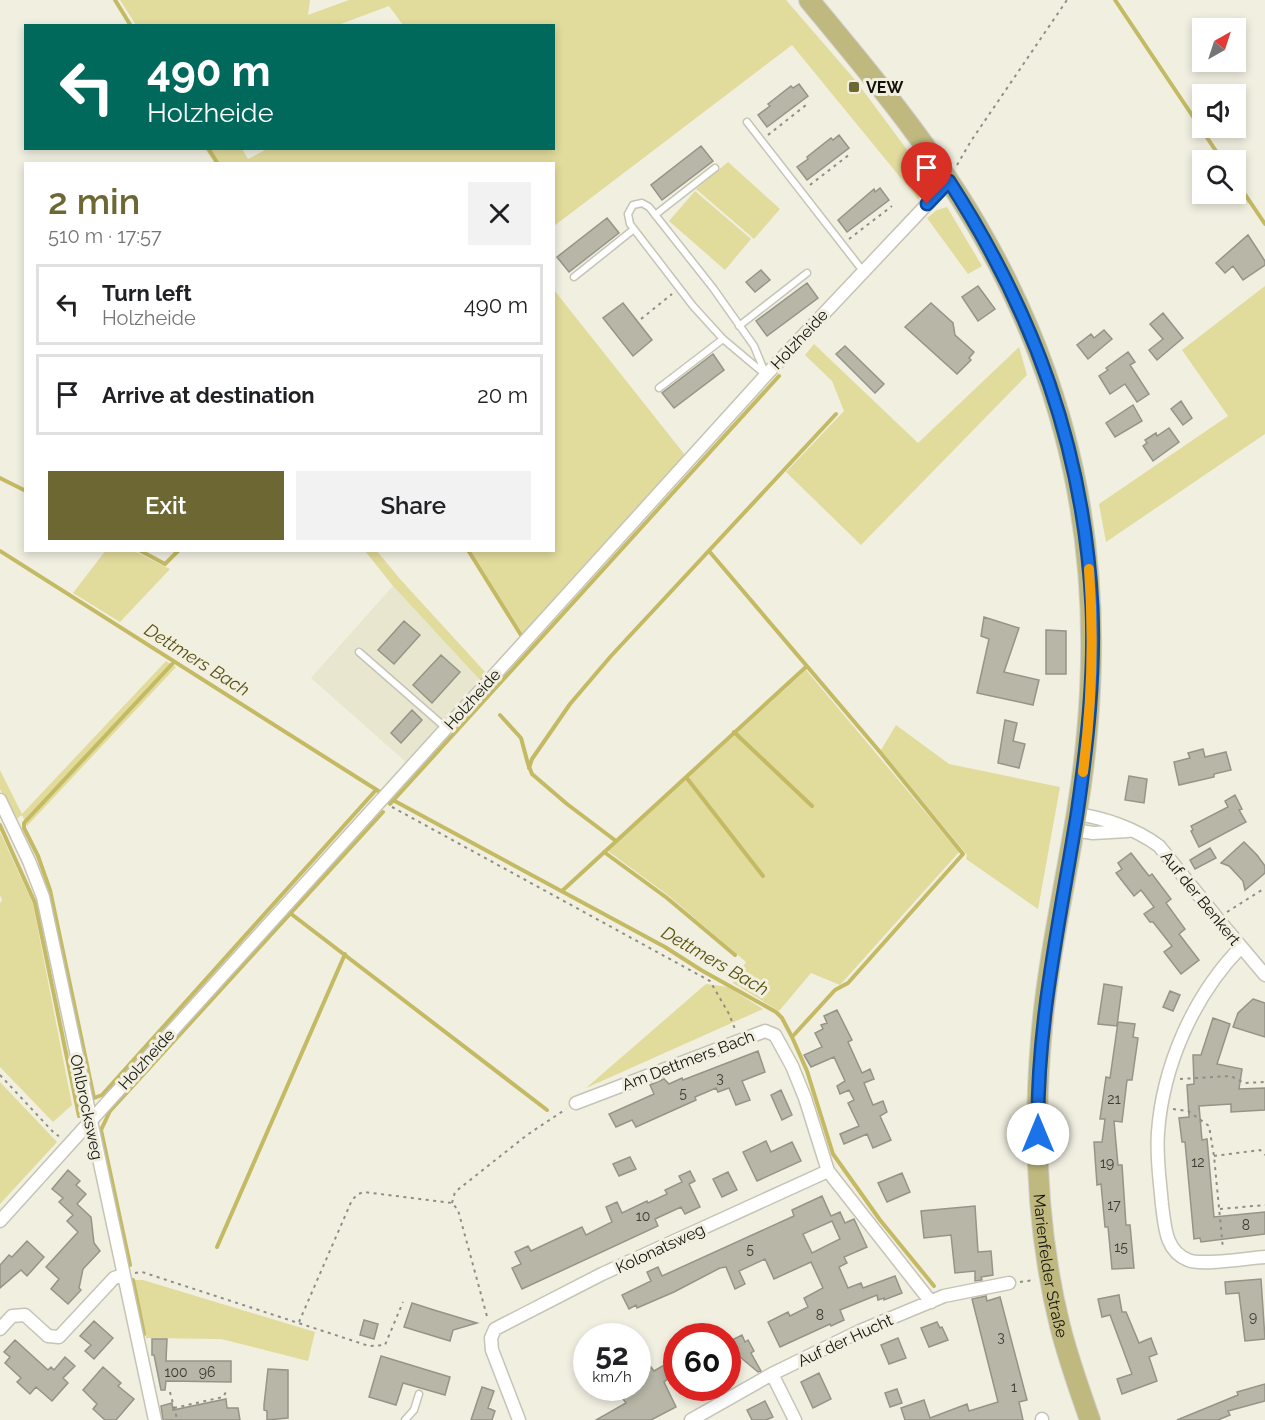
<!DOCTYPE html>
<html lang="en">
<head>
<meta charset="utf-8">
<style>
	:root { --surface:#fff; --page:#f2f2f2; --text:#202124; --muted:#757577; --line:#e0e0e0; --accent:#6d6734 }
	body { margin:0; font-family:Raleway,sans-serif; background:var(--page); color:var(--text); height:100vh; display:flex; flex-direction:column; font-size:22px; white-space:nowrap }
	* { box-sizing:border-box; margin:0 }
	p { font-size:20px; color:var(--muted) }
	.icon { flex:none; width:33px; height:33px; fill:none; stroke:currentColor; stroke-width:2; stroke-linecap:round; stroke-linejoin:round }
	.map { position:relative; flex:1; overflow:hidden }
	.panel { position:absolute; left:24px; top:162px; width:531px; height:390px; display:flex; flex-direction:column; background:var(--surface); border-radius:0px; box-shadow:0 3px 9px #0003 }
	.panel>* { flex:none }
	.banner { position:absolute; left:24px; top:24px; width:531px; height:126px; border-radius:0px; box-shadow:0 3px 9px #0003; background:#00695c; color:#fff; overflow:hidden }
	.needle { width:39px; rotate:39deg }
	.fabs { position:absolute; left:1192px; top:18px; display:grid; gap:12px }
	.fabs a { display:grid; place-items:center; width:54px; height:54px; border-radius:0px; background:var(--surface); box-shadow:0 3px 9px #0003; font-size:30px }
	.speed { position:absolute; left:573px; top:1323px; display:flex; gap:12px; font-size:30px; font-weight:700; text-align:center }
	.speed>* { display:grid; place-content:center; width:78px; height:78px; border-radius:50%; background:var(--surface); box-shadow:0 3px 9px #0003; line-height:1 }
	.speed small { font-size:15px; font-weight:400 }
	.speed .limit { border:9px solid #d22; background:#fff; color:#111 }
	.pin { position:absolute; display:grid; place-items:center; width:51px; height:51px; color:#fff; margin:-62px -26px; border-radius:50% 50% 50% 0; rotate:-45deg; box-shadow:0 0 6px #0007 }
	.pin .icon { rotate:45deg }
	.me { position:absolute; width:66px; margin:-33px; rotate:0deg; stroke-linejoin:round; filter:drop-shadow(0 0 4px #0008) }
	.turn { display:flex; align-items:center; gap:21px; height:126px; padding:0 24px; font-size:27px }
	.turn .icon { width:78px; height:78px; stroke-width:2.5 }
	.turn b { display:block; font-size:42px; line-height:51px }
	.round { display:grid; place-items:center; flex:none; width:63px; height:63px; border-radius:0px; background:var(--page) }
	.overview { display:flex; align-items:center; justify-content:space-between; height:102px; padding:0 24px }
	h1 { font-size:36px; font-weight:600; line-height:45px; color:var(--accent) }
	.primary-button { display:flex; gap:12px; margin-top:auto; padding:12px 24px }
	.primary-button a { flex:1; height:69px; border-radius:0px; background:var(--accent); color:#fff; font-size:24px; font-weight:600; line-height:69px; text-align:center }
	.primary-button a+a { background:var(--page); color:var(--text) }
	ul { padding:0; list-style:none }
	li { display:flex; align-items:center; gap:18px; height:81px; margin:0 12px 9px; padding:0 12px; border:3px solid var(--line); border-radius:0px }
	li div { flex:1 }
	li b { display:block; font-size:22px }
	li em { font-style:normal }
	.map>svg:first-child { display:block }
</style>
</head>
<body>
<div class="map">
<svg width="1265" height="1420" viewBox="0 0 1265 1420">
	<rect width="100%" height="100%" fill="#f1efe0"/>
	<path fill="#e8e6cf" d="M393 586 480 680 406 762 311 678Z"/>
	<path fill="#e1db9c" d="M120 0H310L308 15 349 0H786L856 81 925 174V190L918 199 792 45 554 226V164L215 163 205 149H242L248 159 269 148H554V26L403 25 389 6 338 25H136Z
		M728 162 780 209 754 239 696 189Z
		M695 191 751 239 725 270 669 221Z
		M947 207 982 266 968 274 927 218 937 210Z
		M1265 286V434L1106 542 1099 504 1228 416 1182 350Z
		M554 290 685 455 523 634 471 551 554 550Z
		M814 344 918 443 1019 347 1027 375 861 545 786 472 844 411 832 381 805 355Z
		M106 550 134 551 170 569 120 622 73 593Z
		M365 551H377L400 579 486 673 480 680 393 586Z
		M166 661 176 667 27 826 22 815 15 820 0 789V770L22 814Z
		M806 670 959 852 840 985 811 973 779 1011 733 983 746 962 669 896 608 851Z
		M896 725 949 764 1060 787 1038 909 966 859 967 855 881 750Z
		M0 832 33 904 72 1105 53 1122 0 1067V903L2 900 0 895Z
		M706 984 728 987 763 1009 586 1088Z
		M0 1082 57 1142 0 1204Z
		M135 1280H143L315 1332 308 1361 221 1339 146 1338Z"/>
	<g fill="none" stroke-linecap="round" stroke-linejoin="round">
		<path stroke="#c4ba64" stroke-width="4" d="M115 0 131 26
			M1115 0 1222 160
			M208 148 218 164
			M1236 181 1265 224
			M0 478 26 491
			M139 550 165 564 179 550
			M468 550 521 635
			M0 551 380 792
			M709 551 880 752 963 854 848 983 835 990 792 1037
			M174 662 24 823V828L38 856 50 890 94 1098 102 1095 376 790
			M500 715 521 738 528 764 532 774 567 804 616 841
			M734 732 812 806
			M529 768 532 759 570 704 611 656 836 414
			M686 777 763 876
			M391 799 665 947 701 970 776 1012 782 1018 792 1037 807 1071 833 1154 880 1220 934 1286
			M390 804 779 376
			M0 825 35 903 79 1116
			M604 852 667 898 735 955
			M562 891 807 666
			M290 913 547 1110
			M217 1247 345 954
			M130 1265 101 1130 110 1111 383 812
			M133 1280 144 1334"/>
	</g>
	<path fill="#b7b6a7" stroke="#959486" stroke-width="1.5" fill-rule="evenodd" d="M799 84 808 96 767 127 758 115 770 106 768 104 791 86 793 88Z
		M839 135 849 148 807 180 797 167 808 159 807 157 831 138 833 140Z
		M701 146 713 161 662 200 651 185Z
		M880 188 889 200 847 232 838 220 874 189 875 192Z
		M607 218 619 233 569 272 557 257Z
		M1248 235 1265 261V265L1243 280 1233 266 1225 273 1216 263Z
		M761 270 770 280 755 292 746 282Z
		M807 283 818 298 767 336 756 321Z
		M978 286 995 309 978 321 962 297Z
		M623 303 652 340 633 356 603 318Z
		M931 303 953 323 955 335 974 352 969 358 971 360 957 374 905 327Z
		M1163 313 1183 338 1157 360 1149 350 1163 339 1150 324Z
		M1104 330 1112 339 1088 359 1077 345 1091 334 1094 338Z
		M845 346 884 384 875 393 836 354Z
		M1128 352 1135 362 1130 365 1149 394 1137 402 1125 384 1110 394 1099 376 1108 370 1106 368Z
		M713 354 724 370 674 408 662 393Z
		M1181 401 1192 418 1183 425 1171 409Z
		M1133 405 1142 421 1115 437 1106 423Z
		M1169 428 1179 442 1153 461 1143 446 1147 443 1145 440 1156 433 1157 436Z
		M984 617 1019 628 1004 672 1039 680 1033 705 977 693 989 639 981 636Z
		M404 621 420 635 394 664 378 650Z
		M1046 630 1066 631V674H1046Z
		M441 655 460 672 432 703 413 685Z
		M412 710 422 720 401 743 391 733Z
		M1005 720 1017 723 1013 741 1025 744 1019 768 998 763Z
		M1203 749 1205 757 1226 752 1231 770 1214 774V777L1179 785 1174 762 1190 758 1188 753Z
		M1129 776 1147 779 1144 803 1125 800Z
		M1235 795 1242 809 1239 810 1246 822 1199 847 1191 831 1193 830 1191 826 1228 807 1225 801Z
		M1244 842 1257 855 1265 866V873L1245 890 1243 881 1229 866 1221 863Z
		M1210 848 1216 858 1195 869 1190 860Z
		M1131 853 1149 876 1152 874 1171 899 1166 903 1185 929 1179 934 1199 960 1181 974 1164 952 1172 946 1153 922H1150L1144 914 1154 907 1141 890 1134 896 1116 873 1122 869 1118 863Z
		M1104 984 1122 987 1117 1026 1098 1024Z
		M1170 991 1180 995 1173 1011 1163 1007Z
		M1253 999 1265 1003V1037L1233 1027 1238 1013Z
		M837 1010 852 1040 848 1042 862 1073 870 1069 874 1079 864 1083 873 1105 883 1101 887 1112 880 1116 891 1140 873 1148 867 1134 844 1144 840 1134 859 1126 848 1103 854 1100 849 1090 840 1094 837 1086 845 1081 834 1057 811 1067 804 1055 822 1047 815 1033 823 1029 821 1025 827 1023 824 1016Z
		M1213 1018 1230 1024 1217 1064 1242 1069 1239 1089 1265 1088V1110L1231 1112V1104L1199 1106 1202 1140 1207 1139 1214 1217 1265 1212V1234L1201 1242 1200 1238 1194 1239 1185 1142H1182L1179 1118 1189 1117 1187 1085 1194 1084 1193 1055H1201Z
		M1118 1022 1135 1024 1133 1037 1138 1038 1132 1080H1127L1122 1122 1114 1121 1118 1165H1122L1126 1225H1130L1134 1268 1112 1269 1108 1227H1105L1101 1184 1097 1185 1094 1142H1102L1105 1119H1100L1106 1077 1110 1078Z
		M758 1051 765 1072 742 1081 750 1100 736 1105 729 1088 718 1092 716 1088 695 1097 696 1100 636 1127 632 1120 616 1127 609 1114 654 1094 650 1085 664 1079 669 1084 682 1078 683 1080Z
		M781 1090 792 1115 782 1120 771 1095Z
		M766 1141 771 1152 792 1142 801 1161 757 1181 743 1152Z
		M630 1157 636 1169 619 1176 613 1164Z
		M68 1170 80 1181 76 1185 86 1194 77 1204 91 1217 94 1243 100 1251 83 1269 79 1288 81 1290 68 1304 51 1289 59 1279 46 1267 78 1232 67 1221 73 1215 59 1202 63 1198 52 1189Z
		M690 1171 695 1181 689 1184 700 1207 685 1214 681 1207 655 1219 658 1226 522 1289 512 1268 521 1264 515 1252 528 1246 531 1251 582 1227 586 1235 612 1222 606 1207 617 1202 622 1213 647 1201 648 1203 667 1194 665 1190 682 1182 679 1176Z
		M728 1172 737 1190 722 1197 713 1179Z
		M902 1173 910 1192 887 1202 878 1183Z
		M822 1196 831 1216 840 1212 845 1223 854 1219 867 1247 844 1257 847 1263 839 1267 848 1288 861 1283 863 1288 895 1276 902 1293 884 1300V1298L878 1300 877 1295 840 1310 844 1320 831 1326 830 1324 780 1347 768 1322 788 1312 790 1316 808 1307 804 1298 823 1288 811 1262 774 1279 765 1259 739 1271 745 1284 735 1289 726 1267 720 1268 674 1292 637 1308 636 1305 629 1309 622 1295 651 1281 647 1272 658 1267 662 1276 794 1216 792 1210ZM832 1221 840 1239 812 1253 803 1234Z
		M975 1206 978 1252 991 1251 993 1275 981 1277 982 1280 975 1281V1271L955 1273 951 1235 924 1238 921 1211Z
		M27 1241 44 1257 27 1276 21 1270 0 1288V1265L9 1255 12 1257Z
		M1261 1279 1265 1339 1245 1341 1239 1293 1226 1294 1225 1282Z
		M1119 1295 1122 1312H1126L1139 1343 1151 1338 1157 1354 1149 1357 1157 1381 1122 1394 1117 1379 1132 1374 1110 1315 1102 1317 1098 1299Z
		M986 1296 987 1301 1000 1297 1027 1400 1019 1402 1023 1420H905L901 1408 924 1400 930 1418 967 1404 969 1411 998 1402 972 1299Z
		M412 1303 434 1310 477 1323 453 1330 450 1341 404 1327Z
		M364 1320 378 1324 374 1339 360 1335Z
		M94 1321 113 1338 94 1359 85 1351 91 1345 80 1336Z
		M937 1322 940 1328 942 1327 948 1340 929 1347 921 1328Z
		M742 1335 745 1342 748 1340 754 1351 751 1353 761 1371 758 1372 728 1347V1342Z
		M898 1338 906 1358 889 1364 881 1345Z
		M152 1339H167L166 1361H231V1382L166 1381 165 1390H161L154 1355H152Z
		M15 1340 48 1370 51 1367 54 1370 65 1357 75 1366 63 1378 68 1383 52 1401 36 1387 30 1394 17 1382 21 1378 5 1363 10 1357 4 1352Z
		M381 1356 450 1377 445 1395 403 1383 396 1405 369 1397Z
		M666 1364 673 1375 664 1382 676 1407 651 1420H596L626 1403 623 1399 638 1390V1377L641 1375 642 1372 651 1367 654 1371Z
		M103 1367 121 1383 118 1386 134 1399 116 1420H105L93 1409 97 1404 83 1390Z
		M268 1369 288 1370V1418L267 1420V1411L264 1410V1405Z
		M819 1373 831 1399 813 1408 801 1382Z
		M1265 1384V1401L1228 1411 1230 1415 1218 1420H1177L1238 1395 1237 1392Z
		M482 1387 494 1391 488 1408 495 1411 492 1420H471Z
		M897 1389 902 1403 890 1407 885 1393Z
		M226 1399 227 1408H238L240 1420H163L161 1406 172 1403 173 1410Z
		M765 1401 773 1417 766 1420H752L747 1410Z"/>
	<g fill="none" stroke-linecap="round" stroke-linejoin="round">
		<g stroke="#c5c4b5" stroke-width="9">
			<path id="service" d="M747 122 863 271
				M642 203 649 207 713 288 754 346 766 375 723 339 693 306 630 224 628 214 633 205Z
				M655 215 715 168
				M574 277 634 229
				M739 326 807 273
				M659 388 723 339
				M359 652 446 728
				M405 1420 414 1410 419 1394"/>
		</g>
		<g stroke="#c5c4b5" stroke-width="15">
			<path id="minor" d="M0 800 29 861 43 897 155 1420
				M1077 814C1105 818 1136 829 1159 846L1222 924 1265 975
				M1074 830 1093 833 1128 831
				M1241 947C1194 995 1163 1065 1158 1132 1156 1157 1160 1181 1162 1205 1165 1226 1165 1251 1188 1260 1201 1266 1248 1258 1265 1257
				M576 1103 765 1031 775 1035 792 1066 805 1098 828 1171 931 1302
				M0 1221 766 375 949 181
				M0 1329 12 1316 25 1315 48 1336 59 1337 114 1278 123 1275
				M772 1374 795 1420
				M1042 1419V1420
				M519 1420 492 1350 491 1338 495 1329 602 1274 828 1171
				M691 1420 772 1374 860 1331 944 1296 1009 1283"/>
		</g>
		<g stroke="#d0d0ce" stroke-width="22">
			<g id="primary">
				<path id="s1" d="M809 0C869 72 929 144 976 224 1070 384 1104 550 1087 733 1078 837 1049 937 1041 1040 1033 1136 1037 1233 1060 1326 1068 1358 1079 1389 1090 1420"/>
			</g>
		</g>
		<path stroke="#908e83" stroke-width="2" stroke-dasharray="3 4.5" stroke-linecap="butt" d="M768 135 806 105
			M957 165 971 141 1067 0
			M810 185 850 154
			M849 239 892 206
			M641 319 672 294
			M392 807 710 981 729 1014 735 1029
			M1227 912 1265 888
			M0 1075 55 1134 59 1136
			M1180 1079 1231 1076 1244 1083 1265 1082
			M1173 1109 1188 1111 1209 1126 1214 1156 1223 1249
			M1214 1156 1260 1150 1265 1155
			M452 1203 455 1192 527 1135 566 1109
			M1220 1209 1265 1205
			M135 1273 142 1272 369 1346 385 1345 403 1302
			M1020 1282 1035 1280
			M299 1322 352 1200 358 1194 364 1192 452 1203 458 1210 488 1320
			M170 1392 177 1419
			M174 1408 223 1397 226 1392"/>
		<use href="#service" stroke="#fff" stroke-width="6"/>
		<use href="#minor" stroke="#fff" stroke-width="12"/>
		<use href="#primary" stroke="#c0b97f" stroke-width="20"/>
	</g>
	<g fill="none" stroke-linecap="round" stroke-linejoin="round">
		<g stroke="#114b97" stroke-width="15">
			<path id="route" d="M927 204 949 181C1034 313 1084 449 1092 607 1095 676 1087 746 1077 814 1060 921 1036 1025 1038 1134"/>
		</g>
		<use href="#route" stroke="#1a73e8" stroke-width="10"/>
		<path stroke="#f59e0b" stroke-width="10" d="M1083 772C1092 704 1094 637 1089 569"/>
	</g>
	<rect fill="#6d6734" stroke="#f1efe0" stroke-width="2" x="848" y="81" width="12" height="12" rx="3"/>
	<g text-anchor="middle" stroke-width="6" stroke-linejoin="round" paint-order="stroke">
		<g font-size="14" fill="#3b3b33">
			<text x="720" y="1083">3</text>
			<text x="683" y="1098">5</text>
			<text x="1114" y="1104">21</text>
			<text x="1198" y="1167">12</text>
			<text x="1107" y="1168">19</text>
			<text x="1114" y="1210">17</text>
			<text x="643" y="1221">10</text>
			<text x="1246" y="1230">8</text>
			<text x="1121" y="1252">15</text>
			<text x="750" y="1254">5</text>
			<text x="820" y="1320">8</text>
			<text x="1253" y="1322">9</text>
			<text x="1001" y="1342">3</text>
			<text x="176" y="1377">100</text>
			<text x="207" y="1377">96</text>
			<text x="1014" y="1392">1</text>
		</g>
		<g font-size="16" font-weight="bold" fill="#12120c" stroke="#f1efe0" text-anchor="start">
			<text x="866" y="93">VEW</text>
		</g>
		<g font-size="16" fill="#12120c" stroke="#f1efe0">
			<text transform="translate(799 339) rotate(-47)" y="6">Holzheide</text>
			<text transform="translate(472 699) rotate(-48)" y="6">Holzheide</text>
			<text transform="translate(1201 898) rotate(51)" y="6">Auf der Benkert</text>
			<text transform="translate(146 1059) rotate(-48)" y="6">Holzheide</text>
			<text transform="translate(688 1060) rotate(-21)" y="6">Am Dettmers Bach</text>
			<text transform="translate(87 1107) rotate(78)" y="6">Ohlbrocksweg</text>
			<text transform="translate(660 1248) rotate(-25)" y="6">Kolonatsweg</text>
			<text dy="6" stroke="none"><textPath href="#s1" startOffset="1347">Marienfelder Straße</textPath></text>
			<text transform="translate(845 1340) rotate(-25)" y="6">Auf der Hucht</text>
		</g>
		<g font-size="18" font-style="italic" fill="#59520f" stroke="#f1efe0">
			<text transform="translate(197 660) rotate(32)" y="6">Dettmers Bach</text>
			<text transform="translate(715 961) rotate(30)" y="6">Dettmers Bach</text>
		</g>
	</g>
</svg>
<div class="fabs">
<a><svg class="needle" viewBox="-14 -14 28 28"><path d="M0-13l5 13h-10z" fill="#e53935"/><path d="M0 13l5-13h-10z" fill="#757577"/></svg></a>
<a><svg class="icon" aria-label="sound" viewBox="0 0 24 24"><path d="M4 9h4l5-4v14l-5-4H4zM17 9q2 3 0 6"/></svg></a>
<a><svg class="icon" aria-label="search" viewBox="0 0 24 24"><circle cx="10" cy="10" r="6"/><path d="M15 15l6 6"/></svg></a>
</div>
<div class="speed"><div>52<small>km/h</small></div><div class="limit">60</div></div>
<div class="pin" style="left:927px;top:204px;background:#d93025"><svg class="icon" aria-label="arrive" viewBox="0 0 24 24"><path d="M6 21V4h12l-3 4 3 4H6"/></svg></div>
<svg class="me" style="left:1038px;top:1134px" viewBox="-20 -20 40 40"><circle r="19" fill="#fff"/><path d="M0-13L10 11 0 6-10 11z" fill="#1a73e8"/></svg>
<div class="banner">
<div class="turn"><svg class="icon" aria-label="left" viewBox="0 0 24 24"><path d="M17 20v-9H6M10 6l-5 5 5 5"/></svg><div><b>490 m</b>Holzheide</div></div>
</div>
<section class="panel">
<div class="overview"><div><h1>2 min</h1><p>510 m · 17:57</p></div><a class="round"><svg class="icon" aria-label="close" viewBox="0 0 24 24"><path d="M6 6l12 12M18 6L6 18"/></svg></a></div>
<ul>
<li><svg class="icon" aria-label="left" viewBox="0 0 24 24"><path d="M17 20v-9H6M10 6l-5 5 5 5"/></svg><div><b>Turn left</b><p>Holzheide</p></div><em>490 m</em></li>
<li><svg class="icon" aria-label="arrive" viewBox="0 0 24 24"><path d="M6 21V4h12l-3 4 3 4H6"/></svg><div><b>Arrive at destination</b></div><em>20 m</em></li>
</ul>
<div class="primary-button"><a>Exit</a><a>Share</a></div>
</section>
</div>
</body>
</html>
